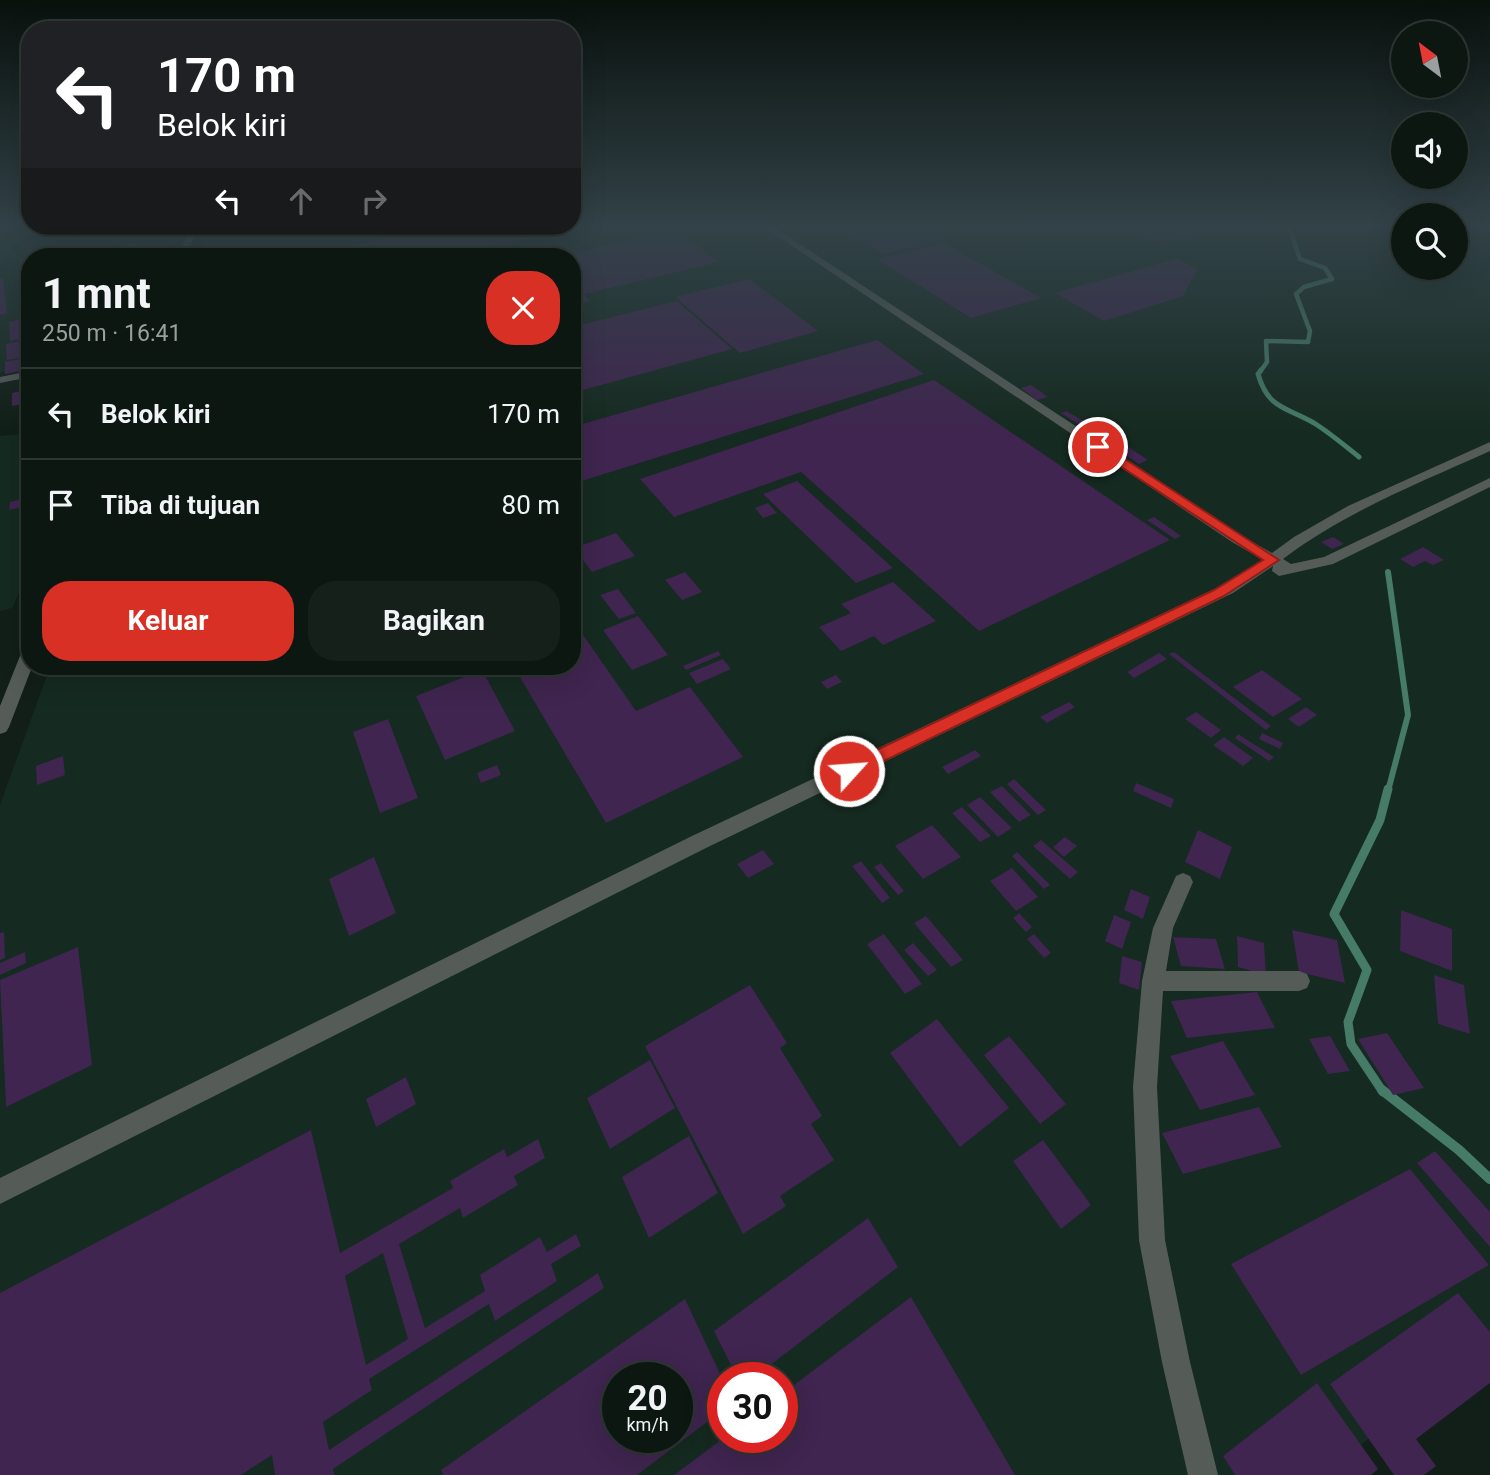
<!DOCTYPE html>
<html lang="id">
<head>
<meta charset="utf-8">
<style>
	:root { --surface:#0d1712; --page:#16201b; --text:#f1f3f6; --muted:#9a9f9f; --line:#2d3632; --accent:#d93025 }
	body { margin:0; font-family:Roboto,sans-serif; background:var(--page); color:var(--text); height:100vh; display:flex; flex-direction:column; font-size:26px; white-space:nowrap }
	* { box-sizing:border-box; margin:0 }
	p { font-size:23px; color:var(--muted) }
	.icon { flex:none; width:38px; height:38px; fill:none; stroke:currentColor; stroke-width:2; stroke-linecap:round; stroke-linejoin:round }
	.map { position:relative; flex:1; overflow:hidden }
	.side { position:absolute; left:21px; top:248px; width:560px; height:427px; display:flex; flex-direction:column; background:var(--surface); border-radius:28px; box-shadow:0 7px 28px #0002,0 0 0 2px var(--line) }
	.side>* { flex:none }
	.banner { position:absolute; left:21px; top:21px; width:560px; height:214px; border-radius:28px; box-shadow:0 7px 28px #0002,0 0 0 2px var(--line); background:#202124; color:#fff; overflow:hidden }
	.needle { width:46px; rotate:328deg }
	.buttons { position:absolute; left:1391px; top:21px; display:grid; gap:14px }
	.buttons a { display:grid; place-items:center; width:77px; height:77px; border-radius:50%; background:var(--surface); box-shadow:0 7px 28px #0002,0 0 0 2px var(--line); font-size:35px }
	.speed { position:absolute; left:602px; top:1362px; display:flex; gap:14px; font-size:35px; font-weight:700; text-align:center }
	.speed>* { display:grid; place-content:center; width:91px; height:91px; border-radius:50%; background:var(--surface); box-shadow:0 7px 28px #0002,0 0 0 2px var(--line); line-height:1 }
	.speed small { font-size:18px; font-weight:400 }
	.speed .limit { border:10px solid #d22; background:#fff; color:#111 }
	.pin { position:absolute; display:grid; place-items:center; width:60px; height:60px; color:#fff; margin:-30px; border:4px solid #fff; border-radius:50%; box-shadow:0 2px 7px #0007 }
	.me { position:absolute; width:77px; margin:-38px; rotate:64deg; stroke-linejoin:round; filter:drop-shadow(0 0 5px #0008) }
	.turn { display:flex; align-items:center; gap:24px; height:147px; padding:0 21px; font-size:32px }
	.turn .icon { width:91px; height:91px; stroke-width:2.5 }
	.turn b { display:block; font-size:49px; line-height:60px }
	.lanes { display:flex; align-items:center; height:66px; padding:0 21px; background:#0003; justify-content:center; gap:35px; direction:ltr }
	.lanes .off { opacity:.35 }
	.round { display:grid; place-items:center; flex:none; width:74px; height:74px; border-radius:28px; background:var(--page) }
	.headline { display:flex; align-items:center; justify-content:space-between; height:119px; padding:0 21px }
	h1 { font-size:42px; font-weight:700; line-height:52px }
	.primary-button { display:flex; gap:14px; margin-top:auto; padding:14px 21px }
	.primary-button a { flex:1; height:80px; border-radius:28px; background:var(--accent); color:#fff; font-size:28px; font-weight:700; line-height:80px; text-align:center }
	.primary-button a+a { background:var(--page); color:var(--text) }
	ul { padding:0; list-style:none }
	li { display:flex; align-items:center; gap:21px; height:91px; padding:0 21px; border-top:2px solid var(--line) }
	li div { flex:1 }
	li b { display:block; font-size:26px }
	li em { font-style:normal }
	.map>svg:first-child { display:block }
</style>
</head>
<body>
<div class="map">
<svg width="1490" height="1475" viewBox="0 0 1490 1475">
	<rect width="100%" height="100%" fill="#111f18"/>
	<path fill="#152a20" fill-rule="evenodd" d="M0 227H55L57 241 149 227H184L170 257H30V366L0 373Z
		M210 227H1403L1404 268H1456V227H1490V1330L1328 1475H0V805L50 667H572V257H199ZM618 1377H677V1437H618ZM723 1377H782V1437H723Z
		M30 433V570L12 608 0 611V436Z"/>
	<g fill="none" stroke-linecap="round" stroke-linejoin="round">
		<path stroke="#467b68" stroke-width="4.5" d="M1260 372 1267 362 1266 341 1308 342 1310 331 1296 294 1304 287 1332 279 1325 268 1300 259 1289 227"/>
		<path stroke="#467b68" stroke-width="5" d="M1261 370 1258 374C1268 409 1286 407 1314 423 1330 433 1344 445 1359 457"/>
		<path stroke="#467b68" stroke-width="6" d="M1388 791 1408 715 1388 572"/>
		<path stroke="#467b68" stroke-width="9" d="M1383 1092 1351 1044 1348 1022 1367 970 1334 914 1380 820 1388 789"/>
		<path stroke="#467b68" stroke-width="10" d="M1382 1090 1459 1150 1490 1179"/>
	</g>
	<path fill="#3f254f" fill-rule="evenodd" d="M84 227H113L114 229 60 238 59 232Z
		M396 227 415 228 377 236 373 232Z
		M439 227 581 228 442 257H292Z
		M838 227H942L934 230 948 238 883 254Z
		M1127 227H1215V228L1162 243Z
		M676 230 719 262 584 294 590 301 572 305V257L558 256Z
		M135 243 139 257H63V256Z
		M944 243 1041 298 971 318 877 259Z
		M1176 259 1197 269 1183 296 1104 321 1055 293Z
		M30 262V311L25 312 22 263Z
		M0 278H3L7 313 0 315Z
		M749 279 793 312 818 331 740 353 675 297Z
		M677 301 732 349 572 393V327Z
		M30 318V337L10 341 9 322Z
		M30 339V356L7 360 6 344Z
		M877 340 924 374 572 484V427Z
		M30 357V369L5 374V362Z
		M934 380 1170 540 979 631 801 472 674 517 640 479Z
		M1031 385 1048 397 1037 400 1021 388Z
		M30 389V407L23 409V404L12 406V393Z
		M1066 411 1082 420 1089 418 1096 422 1083 427 1061 413Z
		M1127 446 1148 460 1139 464 1118 450Z
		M797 481 893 568 856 583 763 494Z
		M27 498V506L9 510 10 502Z
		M768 503 777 513 763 518 755 508Z
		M1154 517 1181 536 1175 539 1147 520Z
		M616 533 635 556 592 572 574 548Z
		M1333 537 1344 544 1332 549 1321 542Z
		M1423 547 1444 560 1433 565 1425 561 1413 567 1400 559Z
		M685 572 702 592 682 600 665 580Z
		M893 582 936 621 883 645 874 636 841 651 819 627 851 613 841 604Z
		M618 589 636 613 619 619 600 595Z
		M638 616 668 655 632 670 603 630Z
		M572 619 636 711 690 687 743 757 606 823 514 667H572Z
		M718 651 721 655 686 670 683 666Z
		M1174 652 1271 726 1266 730 1169 654Z
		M1159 653 1167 659 1134 678 1127 672Z
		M723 659 731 669 697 684 689 673Z
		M482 670 515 731 445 760 416 696Z
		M1262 670 1302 699 1273 717 1233 687Z
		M836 675 842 682 827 689 821 682Z
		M1069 702 1075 707 1047 723 1040 717Z
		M1306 707 1317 715 1299 727 1288 719Z
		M1196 712 1221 730 1211 738 1185 719Z
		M388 719 418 798 380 813 353 732Z
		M1262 733 1283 743 1280 749 1259 739Z
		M1238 734 1274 757 1269 761 1235 738Z
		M1224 737 1253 758 1243 766 1213 745Z
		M975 750 981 756 948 774 942 767Z
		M63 756 65 775 37 785 36 766Z
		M497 765 501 775 481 783 477 773Z
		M1014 779 1046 810 1038 815 1007 784Z
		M1136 783 1174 799 1171 808 1133 791Z
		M1002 786 1031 815 1019 822 990 792Z
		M980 797 1012 828 998 837 967 805Z
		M962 807 991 836 980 842 952 813Z
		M932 825 961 857 923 879 895 846Z
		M1198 830 1232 847 1220 879 1185 862Z
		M1065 837 1077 846 1064 857 1053 847Z
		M1041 840 1078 872 1070 879 1033 846Z
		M763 850 774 864 748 878 737 864Z
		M1017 852 1050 885 1044 889 1012 856Z
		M374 857 396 913 349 936 329 879Z
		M861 861 890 898 882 903 852 866Z
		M881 863 904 891 898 895 874 867Z
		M1012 868 1038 897 1016 911 990 881Z
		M1131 889 1150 897 1143 919 1124 910Z
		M1401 910 1452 929V971L1400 951Z
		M1019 913 1032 927 1026 932 1013 918Z
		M1114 915 1131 922 1122 949 1105 941Z
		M926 916 963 960 951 967 914 923Z
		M1292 930 1337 940 1345 983 1299 972Z
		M4 932 5 958 0 960V933Z
		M884 934 922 984 905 994 867 944Z
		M1034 934 1051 953 1044 958 1027 939Z
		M1237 936 1264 943 1266 975 1238 967Z
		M1173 937 1216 939 1225 969 1181 966Z
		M913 943 937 970 928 976 904 950Z
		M78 947 92 1065 6 1107 0 980Z
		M25 952 26 963 0 975V963Z
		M1122 956 1142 962 1139 990 1119 983Z
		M1434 975 1464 985 1470 1034 1438 1024Z
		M750 985 787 1043 780 1048 822 1116 811 1124 834 1160 780 1196 786 1206 743 1234 645 1046Z
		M1257 992 1275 1028 1187 1038 1171 1001Z
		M937 1019 1009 1108 960 1147 890 1053Z
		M1387 1033 1424 1088 1393 1095 1358 1039Z
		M1009 1036 1066 1104 1040 1124 984 1055Z
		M1330 1036 1350 1071 1328 1074 1309 1039Z
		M1223 1041 1255 1095 1200 1110 1170 1056Z
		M650 1060 675 1108 610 1149 587 1098Z
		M406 1077 416 1104 376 1127 366 1099Z
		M1259 1107 1282 1147 1183 1174 1162 1133Z
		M311 1130 340 1253 453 1188 450 1181 504 1149 507 1157 538 1139 545 1158 514 1176 518 1185 463 1218 460 1208 399 1244 425 1328 485 1291 480 1275 540 1237 547 1252 576 1234 581 1246 551 1264 557 1281 495 1321 489 1304 369 1379 372 1390 323 1422 329 1450 598 1273 604 1288 333 1469 334 1475H275L272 1455 241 1475H0V1293ZM383 1253 408 1339 366 1365 345 1276Z
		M689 1136 718 1193 649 1238 622 1177Z
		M1043 1140 1091 1205 1061 1229 1013 1161Z
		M1435 1151 1490 1212V1247L1417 1163Z
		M1410 1169 1489 1265 1301 1375 1231 1264Z
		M868 1218 898 1267 755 1377H737L714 1331Z
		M1458 1293 1490 1332V1383L1416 1439 1436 1466 1424 1475H1394L1330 1384Z
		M911 1297 1015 1475H674L725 1437H782V1394Z
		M685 1299 723 1380V1410L637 1475H443L441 1470ZM618 1377H677V1437H618Z
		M1317 1383 1378 1469 1371 1475H1235L1223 1456Z"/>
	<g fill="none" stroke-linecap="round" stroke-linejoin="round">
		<path fill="#555c58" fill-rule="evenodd" d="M764 227H774L1242 536 1272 553 1294 537 1348 506 1490 442V451C1419 483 1345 512 1283 559L1291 564 1324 557 1490 478V487L1333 564 1279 576 1272 571 1273 566 1233 593 706 848 0 1204V1178L692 836 1223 585 1263 560 1232 542Z
			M30 371V377L0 383V377Z
			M1183 873 1190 876 1193 882 1173 928 1166 971H1299L1307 974 1310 981 1307 988 1299 991H1163L1157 1087 1165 1240 1190 1362 1218 1475H1188L1162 1362 1139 1240 1133 1087 1142 981 1153 928 1176 876Z"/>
		<path fill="#555c58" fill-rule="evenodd" d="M190 227H198L186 257H178Z
			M30 645V667H32L9 727 6 732 0 734V706L22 651Z"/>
	</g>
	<linearGradient id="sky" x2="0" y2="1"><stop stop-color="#09110d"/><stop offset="0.52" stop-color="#324248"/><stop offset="1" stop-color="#324248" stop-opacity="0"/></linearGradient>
	<rect width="1490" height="434" fill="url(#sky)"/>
	<path fill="#d93025" stroke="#8d1f18" stroke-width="2" d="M1094 444H1102L1279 560 1224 596 855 775H843L841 771 843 766 1214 590 1263 560 1094 449Z"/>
</svg>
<div class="buttons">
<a><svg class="needle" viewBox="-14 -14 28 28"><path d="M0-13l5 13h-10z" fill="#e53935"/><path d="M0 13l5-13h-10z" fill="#9a9f9f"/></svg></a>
<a><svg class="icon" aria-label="sound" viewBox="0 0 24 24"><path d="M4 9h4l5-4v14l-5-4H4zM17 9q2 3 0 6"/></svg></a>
<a><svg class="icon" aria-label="search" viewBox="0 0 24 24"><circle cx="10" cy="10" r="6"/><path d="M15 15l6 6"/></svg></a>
</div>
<div class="speed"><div>20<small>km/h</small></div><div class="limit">30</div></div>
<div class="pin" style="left:1098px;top:447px;background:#d93025"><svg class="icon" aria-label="arrive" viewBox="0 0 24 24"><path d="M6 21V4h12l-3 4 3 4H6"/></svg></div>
<svg class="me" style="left:849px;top:771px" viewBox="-20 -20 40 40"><circle r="17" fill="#d93025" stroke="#fff" stroke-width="3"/><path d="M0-11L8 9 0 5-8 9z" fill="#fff"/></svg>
<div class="banner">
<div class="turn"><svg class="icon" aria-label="left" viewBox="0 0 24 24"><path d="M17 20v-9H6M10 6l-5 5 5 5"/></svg><div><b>170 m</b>Belok kiri</div></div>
<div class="lanes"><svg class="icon" aria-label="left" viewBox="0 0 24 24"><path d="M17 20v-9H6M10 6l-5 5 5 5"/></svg><svg class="icon off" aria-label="ahead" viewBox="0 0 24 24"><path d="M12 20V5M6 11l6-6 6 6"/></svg><svg class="icon off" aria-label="right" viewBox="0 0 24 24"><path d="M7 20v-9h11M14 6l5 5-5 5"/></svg></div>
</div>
<section class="side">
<div class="headline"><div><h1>1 mnt</h1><p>250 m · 16:41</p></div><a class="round" style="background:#d93025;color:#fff"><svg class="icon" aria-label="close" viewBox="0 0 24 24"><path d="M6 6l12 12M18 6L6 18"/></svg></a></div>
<ul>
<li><svg class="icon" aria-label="left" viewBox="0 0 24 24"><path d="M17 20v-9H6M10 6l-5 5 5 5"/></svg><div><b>Belok kiri</b></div><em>170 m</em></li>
<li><svg class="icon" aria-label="arrive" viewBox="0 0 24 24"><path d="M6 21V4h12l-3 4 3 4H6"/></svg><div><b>Tiba di tujuan</b></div><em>80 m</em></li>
</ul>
<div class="primary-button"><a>Keluar</a><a>Bagikan</a></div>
</section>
</div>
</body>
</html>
